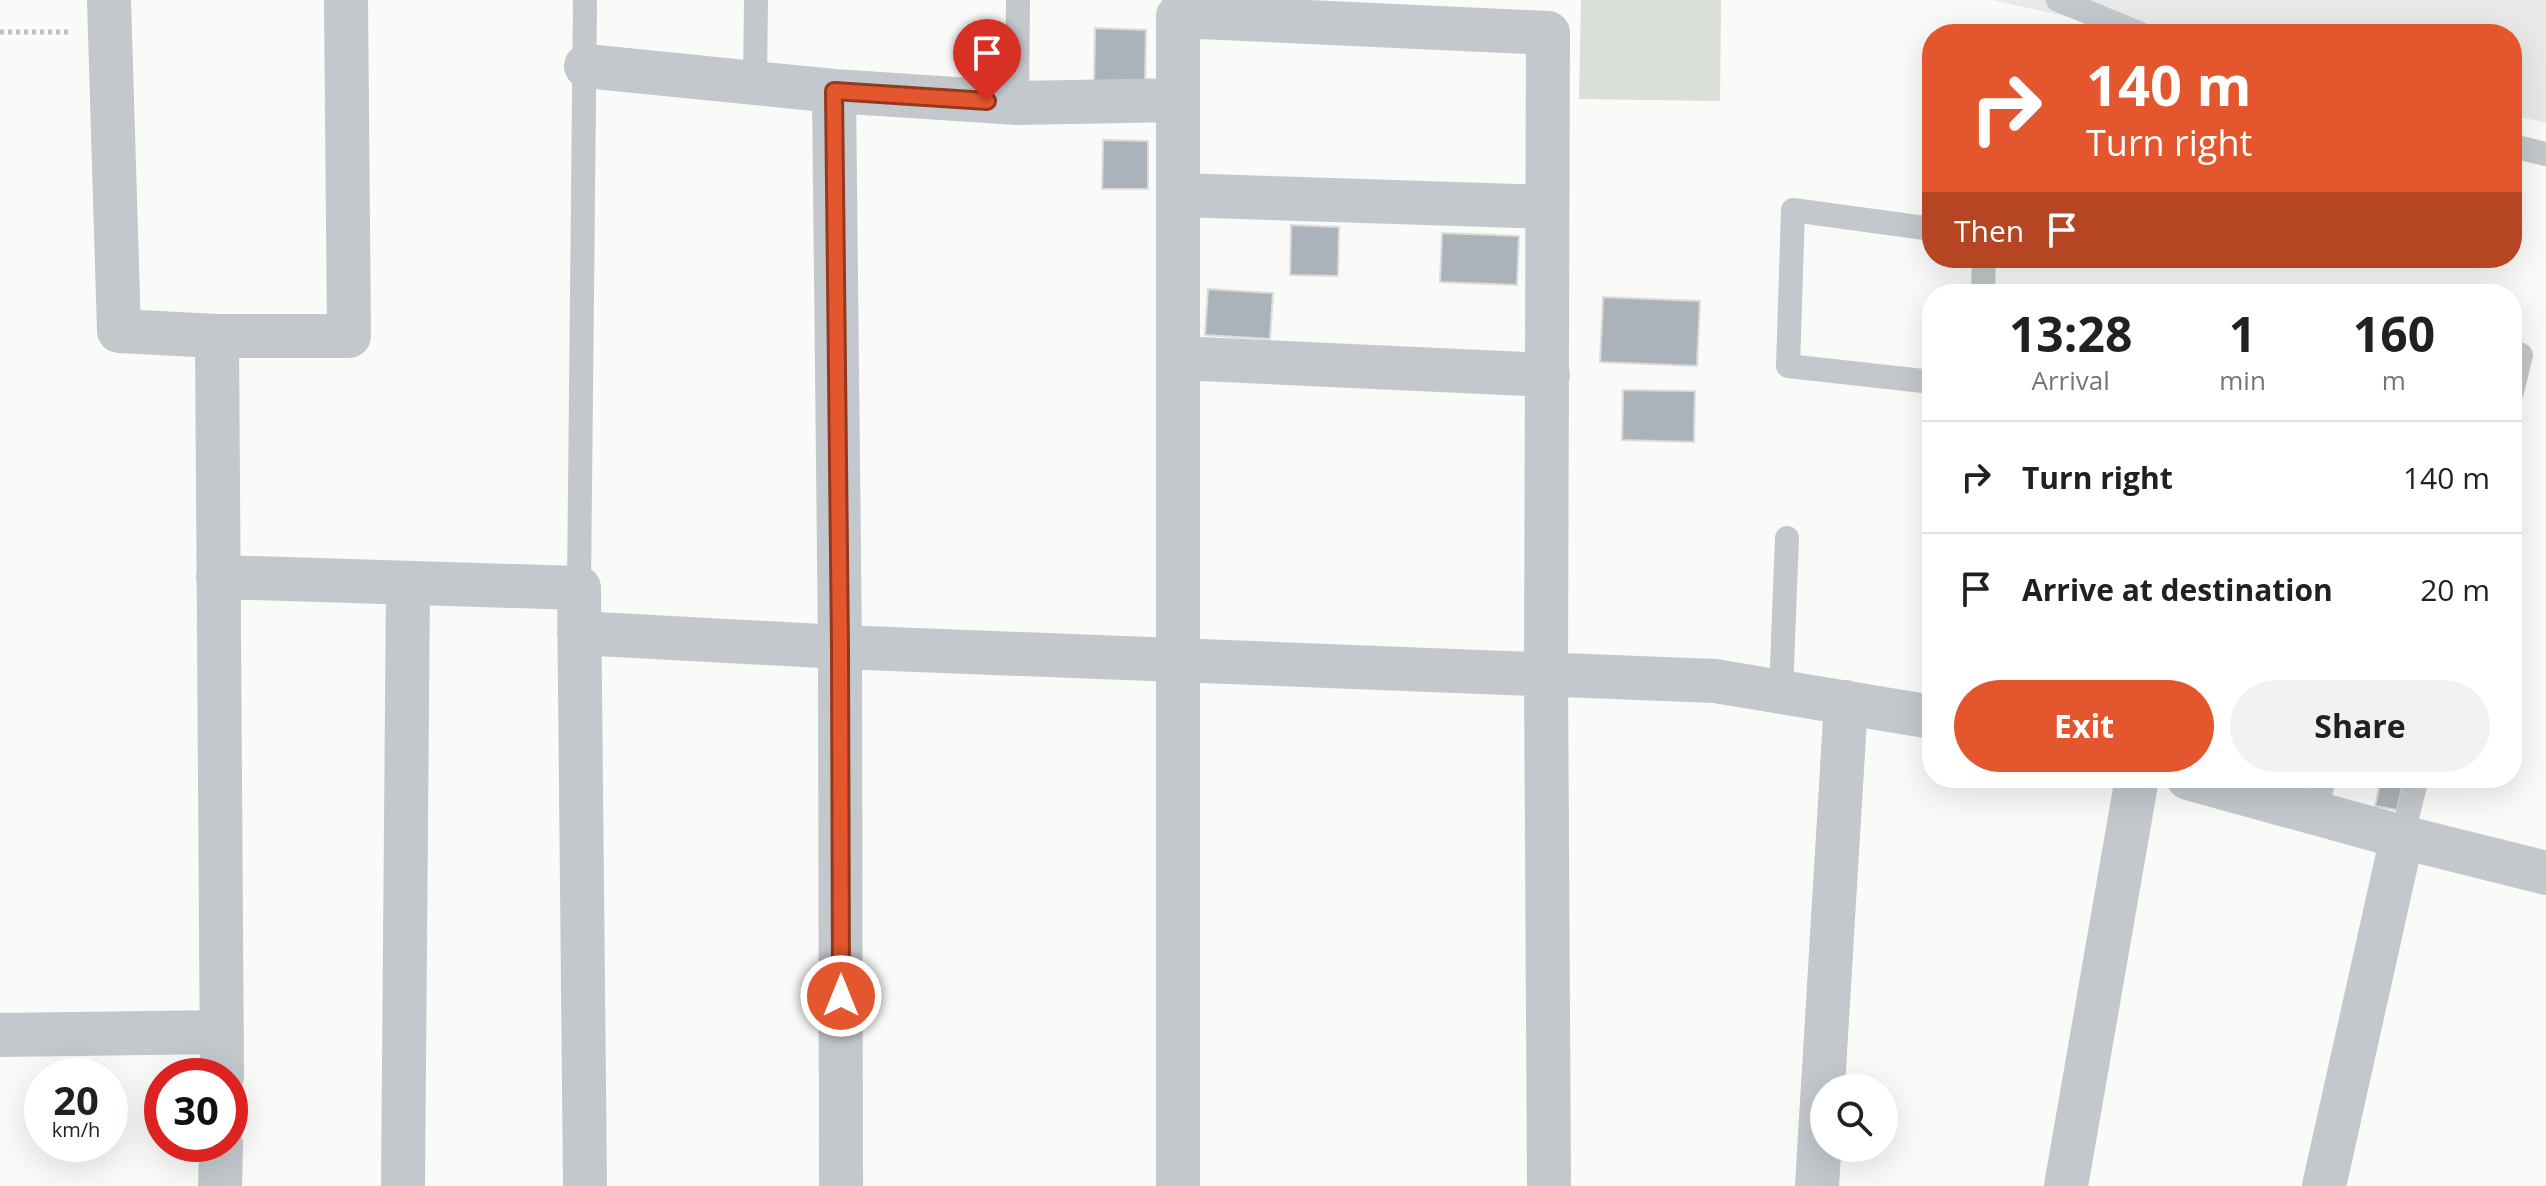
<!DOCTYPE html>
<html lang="en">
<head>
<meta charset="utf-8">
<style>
	:root { --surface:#fff; --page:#f2f2f2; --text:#202124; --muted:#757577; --line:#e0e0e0; --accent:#e4572e }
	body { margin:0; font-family:"Open Sans",sans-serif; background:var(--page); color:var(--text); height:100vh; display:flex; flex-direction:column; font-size:30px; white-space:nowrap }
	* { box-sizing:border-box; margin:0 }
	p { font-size:26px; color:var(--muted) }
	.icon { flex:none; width:44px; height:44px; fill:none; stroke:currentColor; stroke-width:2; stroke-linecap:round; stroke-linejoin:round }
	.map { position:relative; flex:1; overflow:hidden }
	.drawer { position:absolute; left:1922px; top:284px; width:600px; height:504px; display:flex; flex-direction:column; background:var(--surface); border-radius:32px; box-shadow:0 8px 32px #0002 }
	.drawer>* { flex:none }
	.top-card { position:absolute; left:1922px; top:24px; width:600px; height:244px; border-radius:32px; box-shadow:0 8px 32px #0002; background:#e4572e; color:#fff; overflow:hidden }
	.buttons { position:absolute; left:1810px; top:1074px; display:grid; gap:16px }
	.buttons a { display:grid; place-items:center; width:88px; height:88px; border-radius:50%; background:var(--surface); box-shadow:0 8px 32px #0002; font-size:40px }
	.speed { position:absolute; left:24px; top:1058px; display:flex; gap:16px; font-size:40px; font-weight:700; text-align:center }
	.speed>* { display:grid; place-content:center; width:104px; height:104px; border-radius:50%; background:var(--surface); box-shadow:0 8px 32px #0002; line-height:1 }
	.speed small { font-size:20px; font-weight:400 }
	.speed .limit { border:12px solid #d22; background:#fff; color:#111 }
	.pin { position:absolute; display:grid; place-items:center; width:68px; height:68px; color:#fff; margin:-82px -34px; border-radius:50% 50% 50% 0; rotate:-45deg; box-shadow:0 0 8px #0007 }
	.pin .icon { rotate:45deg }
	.me { position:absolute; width:88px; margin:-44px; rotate:0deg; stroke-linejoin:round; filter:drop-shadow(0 0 6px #0008) }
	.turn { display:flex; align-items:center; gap:28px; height:168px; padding:0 32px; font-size:36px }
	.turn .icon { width:104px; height:104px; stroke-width:2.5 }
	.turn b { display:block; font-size:56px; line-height:68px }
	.then { display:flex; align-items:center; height:76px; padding:0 32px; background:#0003; gap:16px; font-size:30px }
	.eta { display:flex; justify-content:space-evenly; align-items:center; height:136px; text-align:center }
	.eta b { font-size:48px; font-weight:700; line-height:56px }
	.action { display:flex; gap:16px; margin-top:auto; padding:16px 32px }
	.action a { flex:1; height:92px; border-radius:48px; background:var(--accent); color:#fff; font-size:32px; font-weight:700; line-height:92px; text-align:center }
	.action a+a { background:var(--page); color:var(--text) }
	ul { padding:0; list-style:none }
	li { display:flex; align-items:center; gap:24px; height:112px; padding:0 32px; border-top:2px solid var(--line) }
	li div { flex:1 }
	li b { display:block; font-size:30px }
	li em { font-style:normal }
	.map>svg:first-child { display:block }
</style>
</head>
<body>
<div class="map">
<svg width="2546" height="1186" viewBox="0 0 2546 1186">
	<rect width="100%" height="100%" fill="#fafaf8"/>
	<path fill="#e8e9e9" d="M1992 0H2546V123L2512 115V34H2146Z"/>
	<path fill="#dadfd7" d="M1581 0H1721L1720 101 1579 99Z"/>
	<path fill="#aab3b9" stroke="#dcdcda" stroke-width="2" d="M1095 28 1146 30 1145 85 1094 83Z
		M1103 140 1148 141V189H1102Z
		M1291 225 1339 227 1338 276 1290 275Z
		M1442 233 1519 236 1517 285 1440 282Z
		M1208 289 1273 293 1270 339 1205 335Z
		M1603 297 1700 301 1697 366 1600 362Z
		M1623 390 1695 391 1694 442 1622 440Z
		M2381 778H2404L2397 810 2375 806Z"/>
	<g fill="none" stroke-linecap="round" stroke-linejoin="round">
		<path stroke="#bbbfc2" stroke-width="5" stroke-dasharray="4 4" stroke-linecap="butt" d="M0 32H68"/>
		<path stroke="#c3c8cc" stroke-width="24" d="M2058 0 2141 34
			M755 81 756 0
			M1017 103 1018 0
			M2512 146 2546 154
			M1932 229 1793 210 1788 366 1932 382
			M1983 294 1984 258
			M2512 351 2521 355 2512 392
			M579 588 585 0
			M1781 691 1787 538
			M2316 814 2324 778
			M2402 837 2417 778"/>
		<path stroke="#c3c8cc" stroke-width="44" d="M109 0 119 331 217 336H349L346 0
			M586 66 834 91 1017 103 1178 100
			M834 91 840 647 841 1186
			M1178 195 1546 207
			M217 336 222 1076
			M1178 358 1548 375
			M218 577 579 588 585 1186
			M579 633 840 647 1715 681 1932 717
			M2188 778 2402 837 2546 873
			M0 1035 222 1032
			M220 1186 221 1144
			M403 1186 408 583
			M1178 1186V16L1548 33 1546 674 1549 1186
			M1817 1186 1846 702
			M2066 1186 2137 778
			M2324 1186 2402 837"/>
	</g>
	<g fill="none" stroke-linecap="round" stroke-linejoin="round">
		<g stroke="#94391e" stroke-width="20">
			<path id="route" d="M841 996 840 647 834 91 987 101"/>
		</g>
		<use href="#route" stroke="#e4572e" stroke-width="14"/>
	</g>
</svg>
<div class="buttons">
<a><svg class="icon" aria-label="search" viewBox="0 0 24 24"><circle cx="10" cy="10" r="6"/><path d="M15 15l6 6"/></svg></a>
</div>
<div class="speed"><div>20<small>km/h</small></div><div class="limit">30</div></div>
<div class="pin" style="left:987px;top:101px;background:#d93025"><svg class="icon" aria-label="arrive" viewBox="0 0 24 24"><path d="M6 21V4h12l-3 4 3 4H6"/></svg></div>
<svg class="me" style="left:841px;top:996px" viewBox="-20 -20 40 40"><circle r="17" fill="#e4572e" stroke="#fff" stroke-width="3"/><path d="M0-11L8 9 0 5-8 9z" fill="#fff"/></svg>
<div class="top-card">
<div class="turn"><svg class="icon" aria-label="right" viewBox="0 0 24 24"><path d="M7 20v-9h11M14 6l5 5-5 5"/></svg><div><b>140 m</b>Turn right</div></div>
<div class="then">Then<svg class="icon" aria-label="arrive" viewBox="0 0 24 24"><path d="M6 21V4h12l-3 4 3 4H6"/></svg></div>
</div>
<section class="drawer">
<div class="eta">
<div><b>13:28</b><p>Arrival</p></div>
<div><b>1</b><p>min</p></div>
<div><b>160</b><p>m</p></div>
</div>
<ul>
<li><svg class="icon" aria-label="right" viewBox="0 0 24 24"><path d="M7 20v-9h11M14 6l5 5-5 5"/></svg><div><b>Turn right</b></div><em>140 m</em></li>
<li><svg class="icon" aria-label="arrive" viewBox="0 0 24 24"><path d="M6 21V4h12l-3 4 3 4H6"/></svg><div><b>Arrive at destination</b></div><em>20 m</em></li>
</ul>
<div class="action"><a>Exit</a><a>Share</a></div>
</section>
</div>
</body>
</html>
